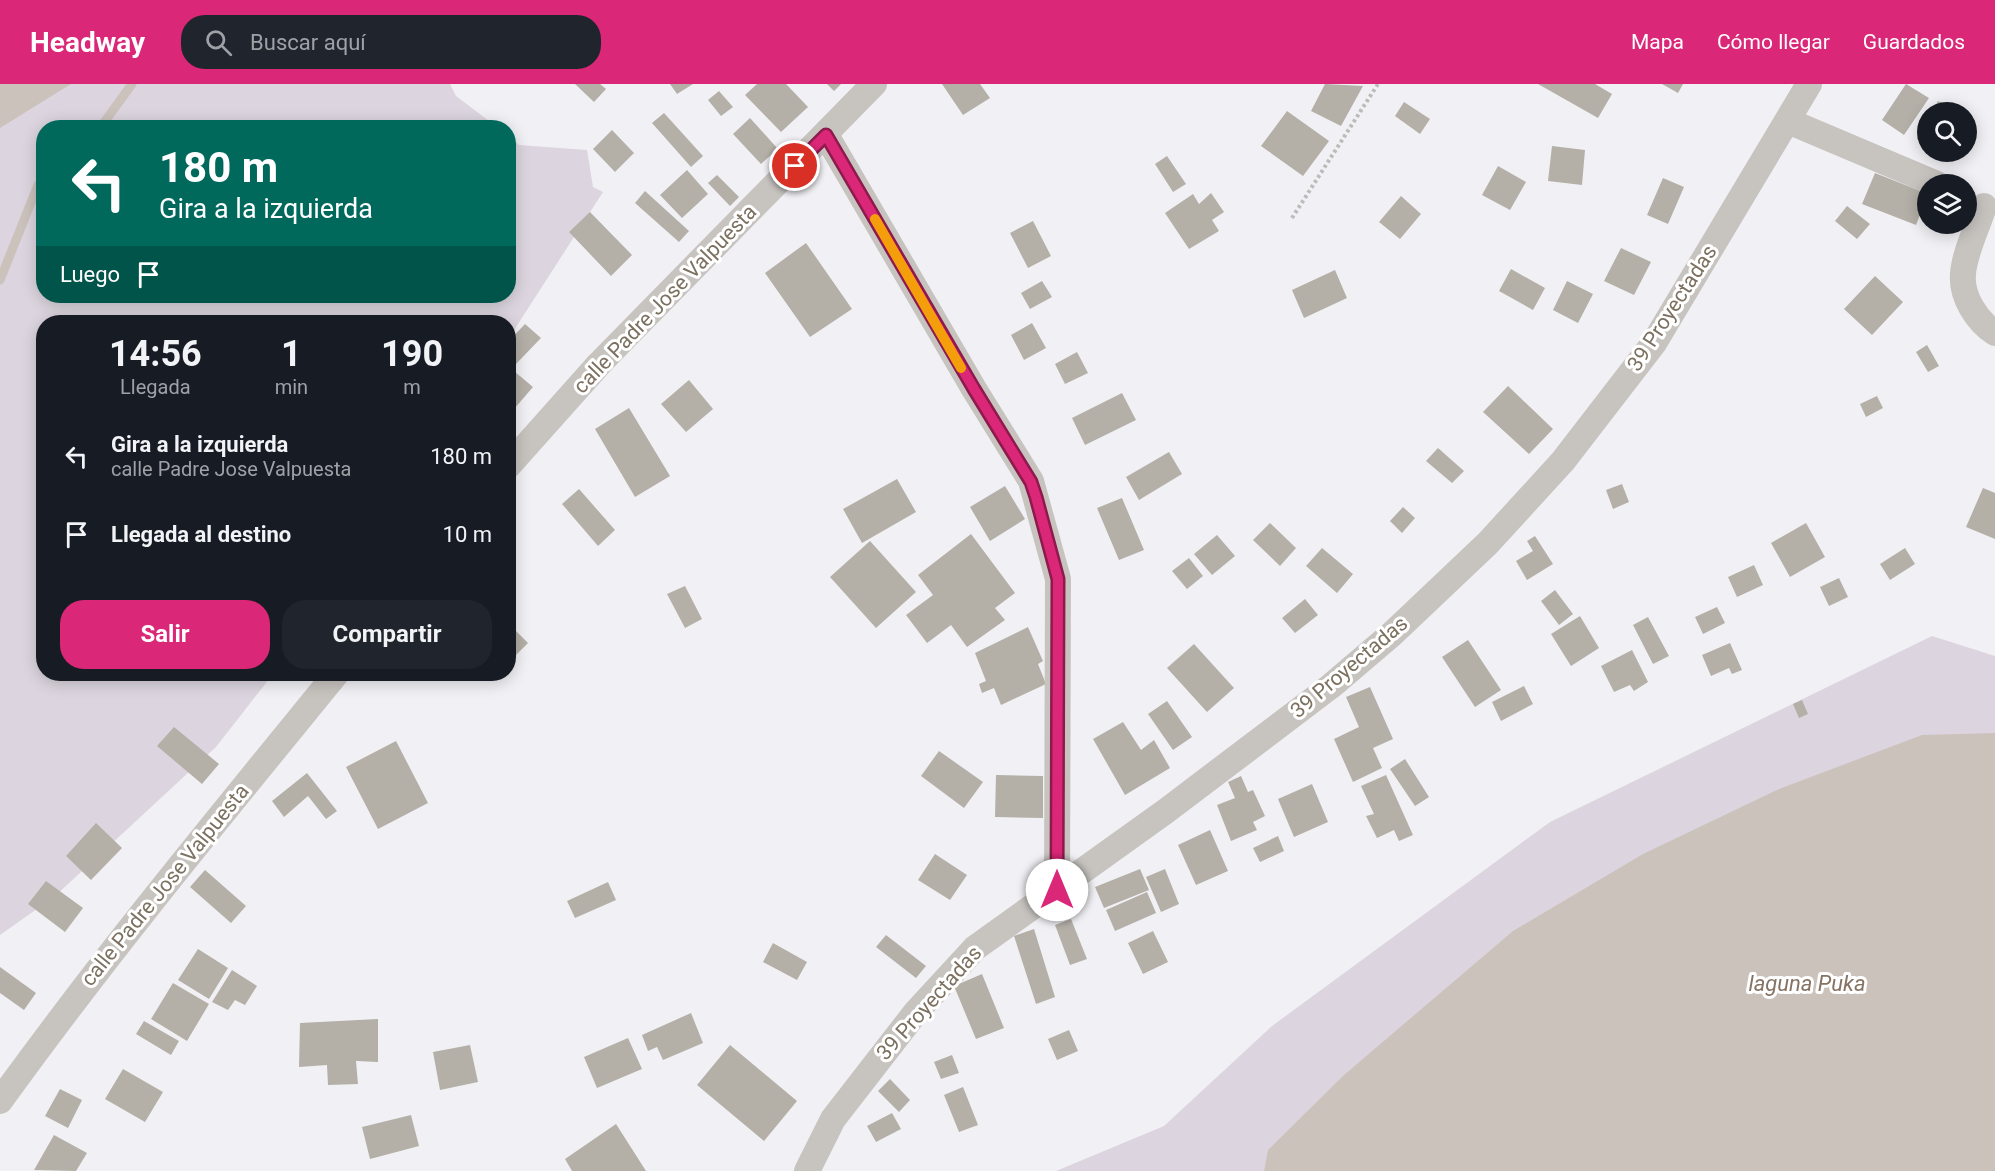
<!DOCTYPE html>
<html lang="es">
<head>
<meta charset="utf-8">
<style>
	:root { --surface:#171b24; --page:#20242c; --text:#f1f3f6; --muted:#9ea1a6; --accent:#db2777 }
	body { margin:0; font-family:Roboto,sans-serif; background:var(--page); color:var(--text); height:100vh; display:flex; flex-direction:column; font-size:22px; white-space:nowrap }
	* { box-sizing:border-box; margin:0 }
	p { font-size:20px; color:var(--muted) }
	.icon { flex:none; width:33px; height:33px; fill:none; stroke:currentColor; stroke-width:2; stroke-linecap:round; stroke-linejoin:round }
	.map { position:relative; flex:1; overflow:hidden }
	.side { position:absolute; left:36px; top:231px; width:480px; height:366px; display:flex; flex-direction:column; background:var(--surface); border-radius:24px; box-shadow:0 3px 15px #0003 }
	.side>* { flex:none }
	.guide { position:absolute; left:36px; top:36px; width:480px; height:183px; border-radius:24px; box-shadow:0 3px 15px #0003; background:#00695c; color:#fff; overflow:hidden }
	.tools { position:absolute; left:1917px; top:18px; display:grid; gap:12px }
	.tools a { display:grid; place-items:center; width:60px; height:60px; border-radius:50%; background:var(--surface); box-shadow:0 3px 15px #0003; font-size:30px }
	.pin { position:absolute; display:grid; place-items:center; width:51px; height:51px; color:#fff; margin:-26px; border:3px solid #fff; border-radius:50%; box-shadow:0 2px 6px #0007 }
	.me { position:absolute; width:66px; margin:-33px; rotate:0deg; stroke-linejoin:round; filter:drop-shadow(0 0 4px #0008) }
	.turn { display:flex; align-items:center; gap:21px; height:126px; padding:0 24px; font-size:27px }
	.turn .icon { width:78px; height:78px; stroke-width:2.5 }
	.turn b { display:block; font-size:42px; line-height:51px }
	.then { display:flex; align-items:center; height:57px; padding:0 24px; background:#0003; gap:12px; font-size:22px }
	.eta { display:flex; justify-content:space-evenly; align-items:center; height:102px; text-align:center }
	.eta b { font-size:36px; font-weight:700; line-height:42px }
	.button { display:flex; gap:12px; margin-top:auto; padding:12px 24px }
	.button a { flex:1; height:69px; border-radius:24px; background:var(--accent); color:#fff; font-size:24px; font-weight:700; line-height:69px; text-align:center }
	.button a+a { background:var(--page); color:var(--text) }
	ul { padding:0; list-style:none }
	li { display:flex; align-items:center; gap:18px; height:78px; padding:0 24px }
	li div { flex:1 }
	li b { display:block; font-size:22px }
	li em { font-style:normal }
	header { display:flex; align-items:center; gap:36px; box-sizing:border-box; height:84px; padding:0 30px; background:var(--accent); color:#fff }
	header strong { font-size:28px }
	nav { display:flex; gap:33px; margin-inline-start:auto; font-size:21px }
	.search { width:420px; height:54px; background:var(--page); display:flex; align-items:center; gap:15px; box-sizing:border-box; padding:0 21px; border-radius:24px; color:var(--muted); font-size:22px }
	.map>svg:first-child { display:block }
</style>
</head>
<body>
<header>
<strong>Headway</strong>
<div class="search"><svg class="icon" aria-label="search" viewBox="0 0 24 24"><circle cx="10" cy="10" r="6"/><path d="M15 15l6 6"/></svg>Buscar aquí</div>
<nav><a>Mapa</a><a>Cómo llegar</a><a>Guardados</a></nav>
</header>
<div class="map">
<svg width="1995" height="1087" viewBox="0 0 1995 1087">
	<rect width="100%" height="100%" fill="#f1f1f5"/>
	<path fill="#dcd5df" d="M0 0H450L456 12 497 43 44 44V212H508L509 52 519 61 587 66 593 103 603 108 509 254 508 238H44V590H273L216 663 54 813 0 851Z
		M1932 552 1995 572V1087H1056L1164 1042 1272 942 1550 738Z"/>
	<path fill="#cbc2bc" d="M0 0H71L0 44Z
		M1995 649V1087H1264L1268 1066 1344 991 1513 847 1643 770 1779 705 1922 651Z"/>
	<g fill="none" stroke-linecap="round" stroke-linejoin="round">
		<path stroke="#cbc2bc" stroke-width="9" d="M100 44 132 0
			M0 196 38 101 44 96"/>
	</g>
	<path fill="#b4afa7" d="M575 0H600L606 5 594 18Z
		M670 0H693L677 10Z
		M757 0H786L808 23 781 48 745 11Z
		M827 0H841L834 7Z
		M942 0H980L990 14 963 31Z
		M1325 0 1363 2 1341 42 1311 27Z
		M1538 0H1595L1612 10 1598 34Z
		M1662 0H1683L1678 9Z
		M1906 0 1929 14 1904 51 1882 36Z
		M719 7 733 23 721 32 708 16Z
		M1938 17 1960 28H1932Z
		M1404 18 1430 35 1420 50 1395 32Z
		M1287 27 1329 57 1303 92 1261 62Z
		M664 29 703 72 691 83 652 39Z
		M1966 32 1974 36 1966 52Z
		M750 34 778 65 761 80 733 50Z
		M1928 37V60L1917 55Z
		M612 46 634 69 615 88 593 65Z
		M1552 62 1585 66 1582 101 1548 97Z
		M1167 72 1186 100 1173 108 1155 80Z
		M1498 82 1526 98 1510 126 1482 111Z
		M687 86 708 110 682 134 660 111Z
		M1875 89 1928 110 1916 141 1862 120Z
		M717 91 739 113 730 122 708 99Z
		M1663 94 1684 103 1668 140 1647 131Z
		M645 107 689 147 679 158 635 119Z
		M1211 109 1224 128 1212 136 1219 147 1189 165 1165 129 1193 110 1199 120Z
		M1401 112 1421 130 1400 155 1379 138Z
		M1847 122 1870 140 1857 155 1835 137Z
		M590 128 632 171 611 192 569 148Z
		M1033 137 1051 172 1028 184 1010 149Z
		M806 159 852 225 810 253 765 189Z
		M1621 164 1651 178 1634 211 1604 197Z
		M1511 185 1545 204 1533 226 1499 207Z
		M1335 186 1347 214 1304 234 1292 206Z
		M1875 192 1903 218 1872 251 1844 225Z
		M1042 197 1052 213 1030 225 1021 209Z
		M1567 197 1593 210 1578 239 1553 226Z
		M1032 239 1046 264 1024 276 1011 251Z
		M525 240 541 254 516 280 508 273V258Z
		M1927 261 1939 282 1928 288 1916 268Z
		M1077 268 1088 289 1065 300 1055 280Z
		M508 282 533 303 508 332Z
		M689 296 713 325 686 348 661 320Z
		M1508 302 1553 345 1529 370 1483 328Z
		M1122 309 1136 336 1085 361 1072 334Z
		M1877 312 1883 324 1866 333 1860 320Z
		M629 324 670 392 635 413 595 345Z
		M1438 364 1464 387 1452 399 1426 377Z
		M1169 368 1182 390 1139 416 1126 393Z
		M897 395 916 428 862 459 843 425Z
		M1622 400 1629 418 1613 425 1606 406Z
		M1005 402 1025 435 990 457 970 423Z
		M1983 404 1995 409V455L1966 443Z
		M579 405 615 446 598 462 562 420Z
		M1122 414 1144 466 1119 476 1097 424Z
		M1403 423 1415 434 1402 449 1390 437Z
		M1270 439 1296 464 1280 482 1253 456Z
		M1806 439 1825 473 1790 493 1771 459Z
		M971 450 1015 509 995 524 1005 536 967 563 951 541 927 559 906 531 933 511 918 491Z
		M1217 451 1235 472 1212 491 1194 470Z
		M1535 452 1553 480 1527 496 1516 477 1533 467 1527 457Z
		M870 457 916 508 876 544 830 493Z
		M1322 464 1353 490 1337 509 1306 482Z
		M1905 464 1915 480 1890 496 1880 480Z
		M1189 474 1203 492 1187 505 1172 487Z
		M1754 481 1763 501 1737 513 1728 493Z
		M1839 494 1848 513 1829 522 1820 503Z
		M685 502 702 535 685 544 667 510Z
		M1555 506 1573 530 1559 541 1541 517Z
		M1305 515 1318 531 1295 549 1282 534Z
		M1717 523 1725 539 1703 550 1695 533Z
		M1580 532 1599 564 1571 582 1551 550Z
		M1648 533 1669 572 1653 580 1633 541Z
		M508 539 528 559 508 579Z
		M1028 543 1043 577 1038 580 1046 600 1001 621 994 604 982 609 979 600 986 597 975 569Z
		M1468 556 1501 606 1475 623 1442 573Z
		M1730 559 1742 586 1732 590 1729 584 1711 592 1702 571Z
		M1194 560 1234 604 1207 628 1167 584Z
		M1632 566 1648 598 1634 607 1630 601 1614 608 1601 582Z
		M1524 602 1533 620 1501 637 1492 618Z
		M1370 603 1393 655 1373 664 1382 684 1353 698 1334 655 1359 643 1346 613Z
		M1802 616 1808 630 1799 634 1793 620Z
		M1167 617 1192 653 1173 666 1148 630Z
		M1123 638 1141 666 1154 656 1170 684 1125 711 1093 655Z
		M174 643 219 680 202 700 157 662Z
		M396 657 428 719 378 745 346 683Z
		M939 667 983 698 964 724 921 692Z
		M1405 675 1429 713 1415 722 1390 685Z
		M307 689 337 727 326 735 308 712 284 733 272 717Z
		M996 691 1043 692V734L995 733Z
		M1386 691 1413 751 1399 757 1394 746 1377 754 1366 732 1374 730 1361 702Z
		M1241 692 1248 708 1253 706 1265 732 1253 738 1257 746 1231 757 1217 721 1235 714 1228 698Z
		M1312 700 1328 738 1294 753 1278 715Z
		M96 739 122 764 91 796 66 772Z
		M1210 746 1228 787 1196 801 1178 761Z
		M1278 752 1284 767 1260 778 1253 764Z
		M935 770 967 791 950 816 918 796Z
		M1140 785 1149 806 1104 824 1095 803Z
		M1165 785 1179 820 1161 828 1146 793Z
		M205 786 246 822 231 839 190 803Z
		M46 797 83 824 65 848 28 820Z
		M608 798 616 816 575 834 567 817Z
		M1147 808 1156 829 1115 847 1106 826Z
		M1071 835 1087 875 1070 881 1055 841Z
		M1034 845 1055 913 1036 920 1014 852Z
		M1153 847 1168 878 1143 890 1128 859Z
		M886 851 926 882 916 894 876 863Z
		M773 859 807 878 797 896 763 878Z
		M198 865 228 884 209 915 178 896Z
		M0 883 36 909 24 926 0 909Z
		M232 886 257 902 245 921 235 916 228 926 212 918Z
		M982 890 1004 944 976 955 954 902Z
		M173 899 209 920 187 957 151 935Z
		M691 929 703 959 663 976 657 963 648 967 642 951Z
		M378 935V978L356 977 358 1000 328 1001 327 981 299 983 300 939Z
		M144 937 179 957 171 971 136 950Z
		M1069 946 1078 967 1057 976 1048 955Z
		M628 954 642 985 597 1004 584 973Z
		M470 961 478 998 440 1006 433 968Z
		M730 961 797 1017 764 1057 697 1001Z
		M952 971 959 989 941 995 934 978Z
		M123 985 163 1008 145 1038 105 1015Z
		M890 995 910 1016 899 1028 878 1007Z
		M963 1003 978 1041 959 1048 944 1011Z
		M60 1005 82 1016 68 1044 45 1032Z
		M892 1029 901 1045 876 1058 867 1042Z
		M411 1031 419 1062 370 1075 362 1043Z
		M616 1040 646 1087H572L565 1075Z
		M54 1051 87 1069 76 1087 34 1086Z"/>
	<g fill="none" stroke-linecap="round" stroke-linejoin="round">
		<path stroke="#bdbbb8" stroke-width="4" stroke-dasharray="3 3" stroke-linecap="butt" d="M1292 134 1378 0"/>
		<path stroke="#c7c4c0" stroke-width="26" d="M1788 37 1937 100
			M826 51 974 305 1031 397 1058 495 1057 806
			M1984 122C1978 142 1964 170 1963 190 1961 213 1977 237 1995 249
			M508 382 599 280 874 0
			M0 1017C106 870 222 730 336 590
			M807 1087 833 1035 916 928 975 864 1166 727 1331 602 1392 550 1488 459 1563 377 1654 259 1809 0"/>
	</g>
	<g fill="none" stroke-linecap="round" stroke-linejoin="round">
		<g stroke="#8e194d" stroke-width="15">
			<path id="route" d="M795 82 826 51 974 305 1031 398 1036 413 1058 495 1057 806"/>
		</g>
		<use href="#route" stroke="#db2777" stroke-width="10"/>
		<path stroke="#f59e0b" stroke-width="10" d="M875 135 961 284"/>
	</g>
	<g text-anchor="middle" stroke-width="6" stroke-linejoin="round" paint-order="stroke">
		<g font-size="21" fill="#7c7160" stroke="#fff">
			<text transform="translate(665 215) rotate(-46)" y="7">calle Padre Jose Valpuesta</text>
			<text transform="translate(1672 224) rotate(-57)" y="7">39 Proyectadas</text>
			<text transform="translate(1349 583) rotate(-40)" y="7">39 Proyectadas</text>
			<text transform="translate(165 801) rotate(-51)" y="7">calle Padre Jose Valpuesta</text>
			<text transform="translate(929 919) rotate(-48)" y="7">39 Proyectadas</text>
		</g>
		<g font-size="22" font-style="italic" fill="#867364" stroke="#fff">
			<text x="1807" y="907">laguna Puka</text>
		</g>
	</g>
</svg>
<div class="tools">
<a><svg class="icon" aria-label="search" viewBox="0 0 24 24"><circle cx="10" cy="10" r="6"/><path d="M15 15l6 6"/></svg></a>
<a><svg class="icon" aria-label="layers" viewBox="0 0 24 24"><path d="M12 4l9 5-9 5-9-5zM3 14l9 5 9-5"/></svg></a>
</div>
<div class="pin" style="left:795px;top:82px;background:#d93025"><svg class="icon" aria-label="arrive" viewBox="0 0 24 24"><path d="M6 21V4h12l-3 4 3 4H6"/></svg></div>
<svg class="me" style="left:1057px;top:806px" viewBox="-20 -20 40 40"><circle r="19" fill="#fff"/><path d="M0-13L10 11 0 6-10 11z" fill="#db2777"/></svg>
<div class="guide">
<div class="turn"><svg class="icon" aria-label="left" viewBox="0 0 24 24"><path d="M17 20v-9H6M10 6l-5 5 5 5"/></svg><div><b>180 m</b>Gira a la izquierda</div></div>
<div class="then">Luego<svg class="icon" aria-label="arrive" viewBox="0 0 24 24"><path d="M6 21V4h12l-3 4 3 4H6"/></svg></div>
</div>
<section class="side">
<div class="eta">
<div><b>14:56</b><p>Llegada</p></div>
<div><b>1</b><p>min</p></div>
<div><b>190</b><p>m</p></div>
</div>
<ul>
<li><svg class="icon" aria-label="left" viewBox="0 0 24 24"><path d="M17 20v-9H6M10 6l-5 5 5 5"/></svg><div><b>Gira a la izquierda</b><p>calle Padre Jose Valpuesta</p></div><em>180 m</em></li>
<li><svg class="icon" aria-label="arrive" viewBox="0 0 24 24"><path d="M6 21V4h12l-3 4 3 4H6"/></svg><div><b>Llegada al destino</b></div><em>10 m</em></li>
</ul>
<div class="button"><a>Salir</a><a>Compartir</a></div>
</section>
</div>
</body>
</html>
